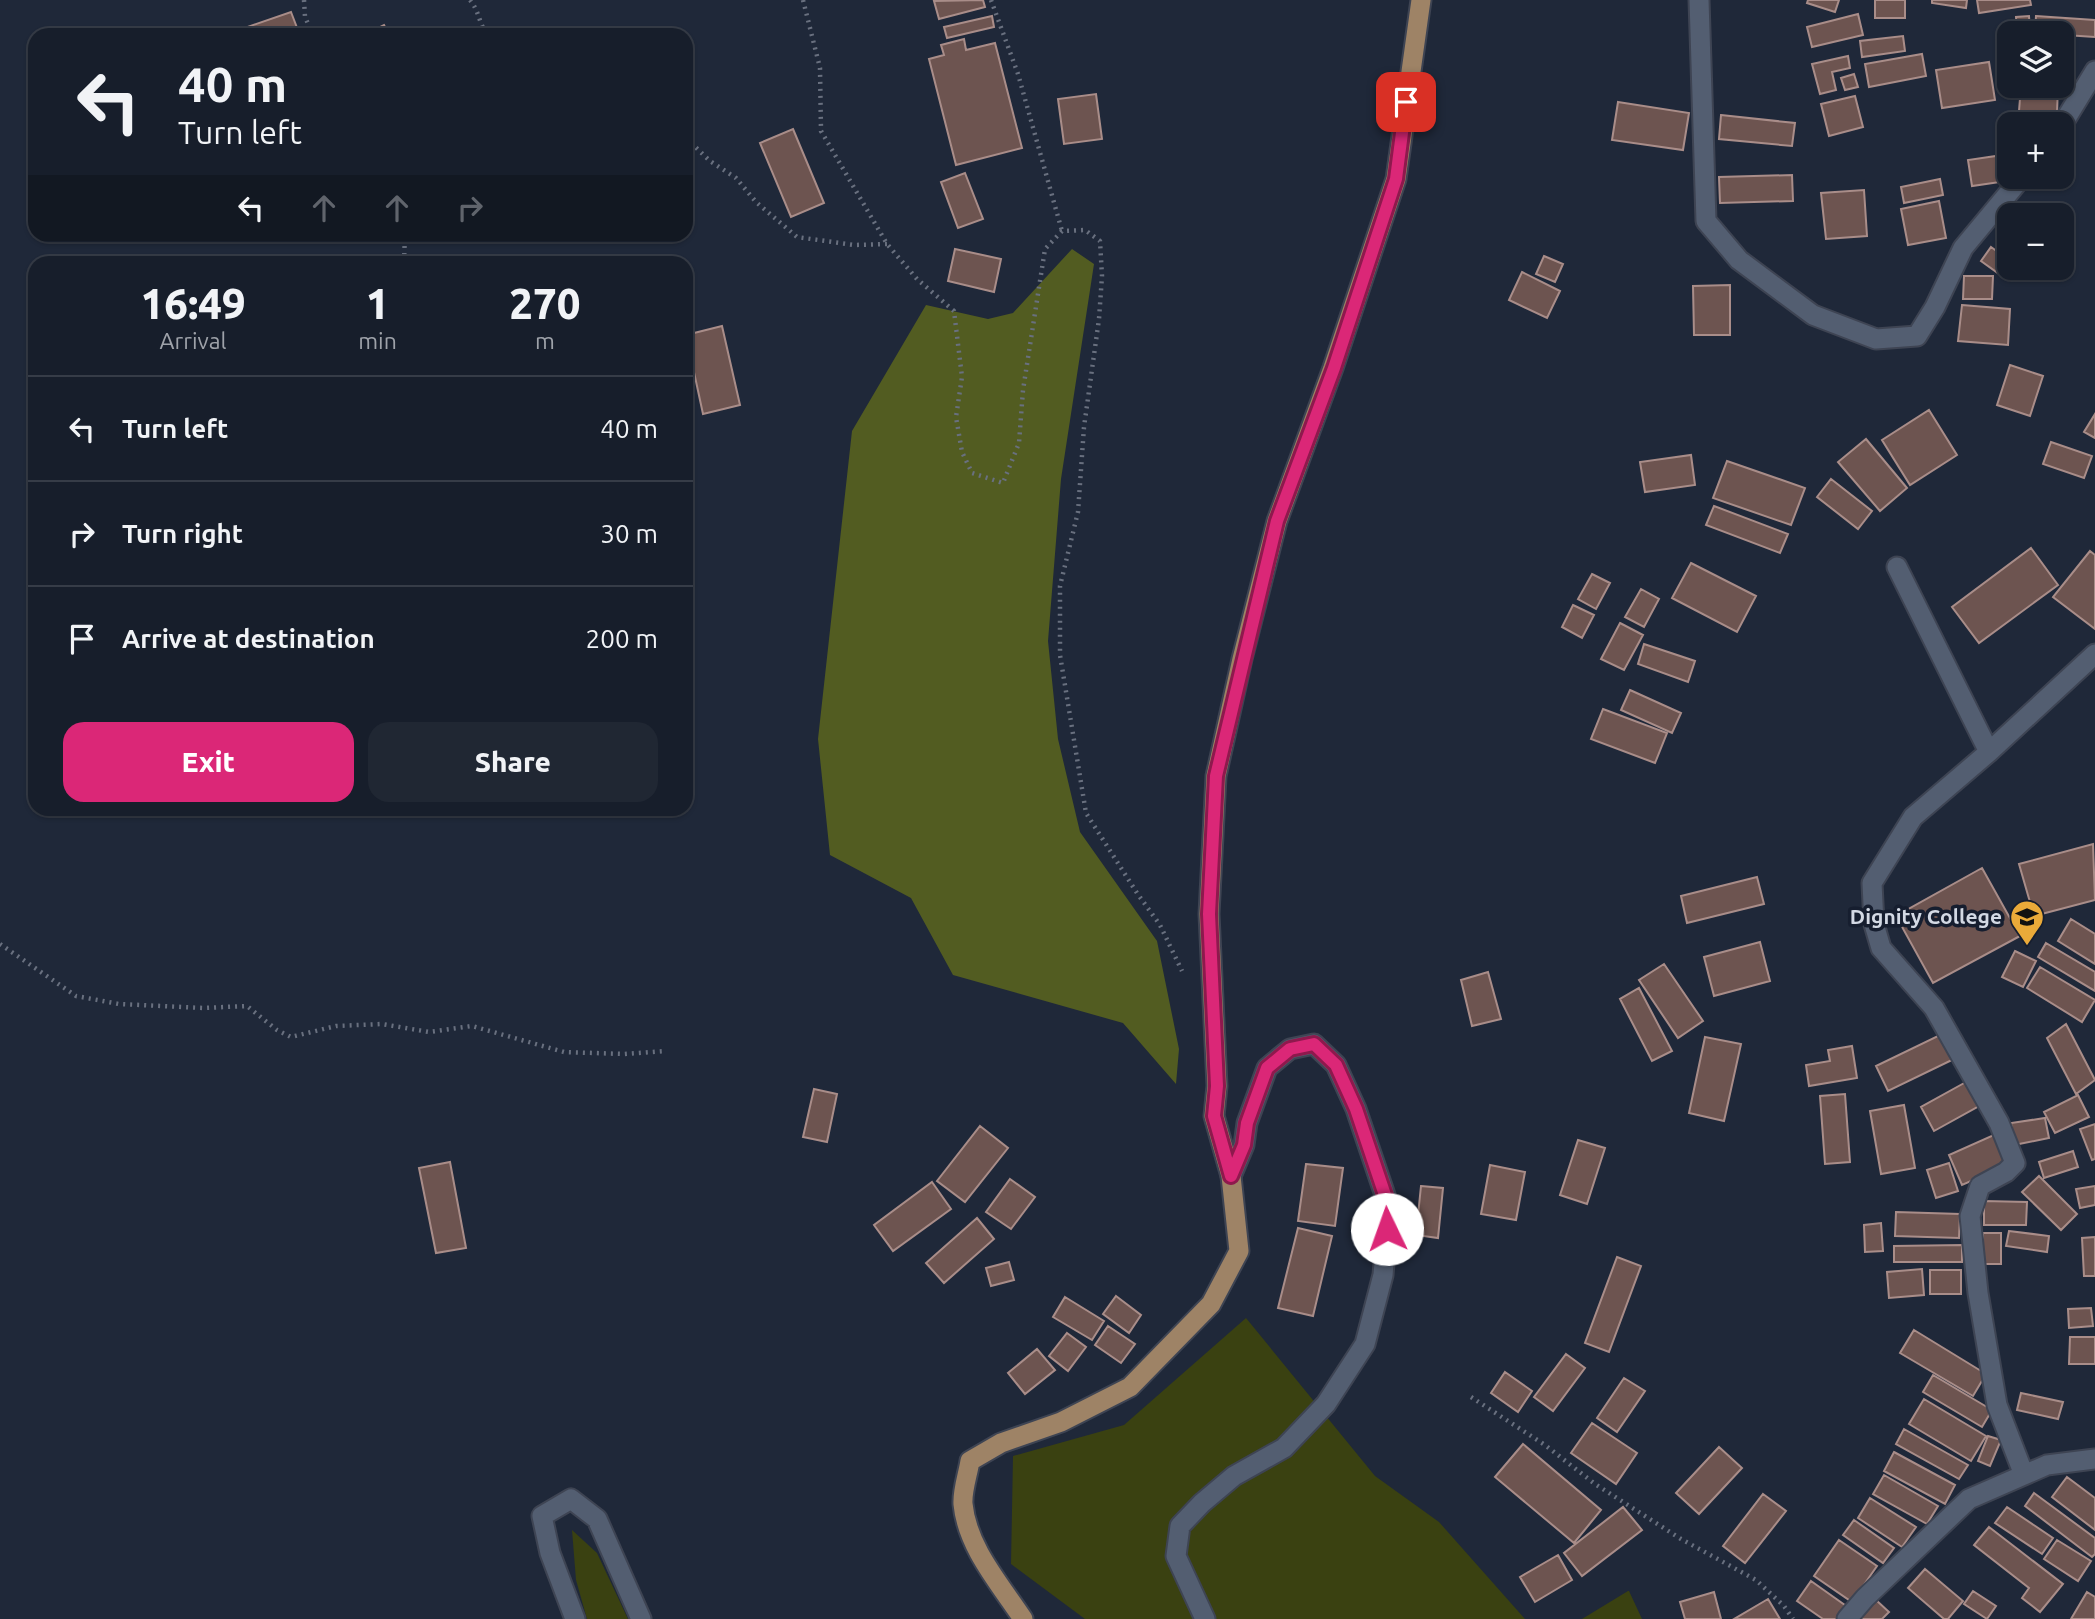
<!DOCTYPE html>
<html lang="en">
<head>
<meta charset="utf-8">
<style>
	:root { --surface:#171e2b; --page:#202733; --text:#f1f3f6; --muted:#9ea2a9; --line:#363c47; --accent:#db2777 }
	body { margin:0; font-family:Ubuntu,sans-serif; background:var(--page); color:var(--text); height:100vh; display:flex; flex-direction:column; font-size:26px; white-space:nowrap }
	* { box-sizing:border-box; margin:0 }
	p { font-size:23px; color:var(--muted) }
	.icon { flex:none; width:38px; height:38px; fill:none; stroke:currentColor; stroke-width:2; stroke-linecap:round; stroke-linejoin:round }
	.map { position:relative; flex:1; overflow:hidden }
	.details { position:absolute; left:28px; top:256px; width:665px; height:560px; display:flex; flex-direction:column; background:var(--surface); border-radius:21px; box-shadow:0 2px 5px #0004,0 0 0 2px var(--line) }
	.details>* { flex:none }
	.top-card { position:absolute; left:28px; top:28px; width:665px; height:214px; border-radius:21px; box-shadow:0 2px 5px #0004,0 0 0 2px var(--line); background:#171e2b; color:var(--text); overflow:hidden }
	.buttons { position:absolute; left:1997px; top:21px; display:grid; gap:14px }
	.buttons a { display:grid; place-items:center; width:77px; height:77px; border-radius:14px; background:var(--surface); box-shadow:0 2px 5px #0004,0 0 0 2px var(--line); font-size:35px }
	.pin { position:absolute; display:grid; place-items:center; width:60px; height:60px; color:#fff; margin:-30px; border-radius:14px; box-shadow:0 4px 10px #0006 }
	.me { position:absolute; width:77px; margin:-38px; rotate:357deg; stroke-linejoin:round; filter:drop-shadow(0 0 5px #0008) }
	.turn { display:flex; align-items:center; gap:24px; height:147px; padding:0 35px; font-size:32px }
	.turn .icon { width:91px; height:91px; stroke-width:2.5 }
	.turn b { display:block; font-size:49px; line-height:60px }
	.lanes { display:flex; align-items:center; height:66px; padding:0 35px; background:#0003; justify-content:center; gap:35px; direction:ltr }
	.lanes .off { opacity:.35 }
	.eta { display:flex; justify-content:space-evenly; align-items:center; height:119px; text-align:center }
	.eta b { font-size:42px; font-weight:800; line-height:49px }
	.primary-button { display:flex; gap:14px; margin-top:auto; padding:14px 35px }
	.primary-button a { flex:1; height:80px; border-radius:21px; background:var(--accent); color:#fff; font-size:28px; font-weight:800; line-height:80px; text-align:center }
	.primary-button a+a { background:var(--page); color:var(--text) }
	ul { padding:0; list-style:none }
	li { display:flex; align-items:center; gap:21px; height:105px; padding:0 35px; border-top:2px solid var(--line) }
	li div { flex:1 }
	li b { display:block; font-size:26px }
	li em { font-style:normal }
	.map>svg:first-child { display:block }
</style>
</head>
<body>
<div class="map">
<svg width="2095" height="1619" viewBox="0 0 2095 1619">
	<rect width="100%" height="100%" fill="#1f2839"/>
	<path fill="#3a4111" d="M1246 1318 1375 1476 1439 1522 1525 1619H1085L1011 1564 1013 1456 1124 1425Z
		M572 1530 597 1553 628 1619H587L576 1580Z
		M1629 1591 1642 1619H1582L1628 1591Z"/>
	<path fill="#525c21" d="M1072 249 1094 264 1061 479 1048 641 1058 739 1080 832 1157 941 1179 1049 1176 1084 1123 1023 953 975 911 898 830 855 818 739 852 431 926 305 988 319 1013 313Z"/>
	<path fill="#6d5450" stroke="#a98d89" stroke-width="2" d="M983 0 985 7 939 19 934 1Z
		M1808 0H1839L1835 12 1807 3Z
		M1875 0H1905V18H1875Z
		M1932 0H1967L1966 8 1932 3Z
		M1977 0H2030L2031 5 1979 13Z
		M291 12 299 33 231 35 230 33Z
		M1858 14 1863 35 1812 47 1807 27Z
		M992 16 994 27 947 38 944 27Z
		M2029 16 2030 30 2017 32 2016 17Z
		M2036 16 2095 20V37L2035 33Z
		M384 25 389 35H364Z
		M1903 36 1905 51 1862 57 1860 41Z
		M964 39 966 50 995 43 1022 148 956 165 929 59 944 55 941 45Z
		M1922 54 1926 76 1869 87 1865 64Z
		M1848 56 1850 68 1832 72 1836 90 1820 94 1812 64Z
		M1989 62 1995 100 1942 108 1936 70Z
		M1854 74 1858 87 1845 90 1841 78Z
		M2021 86H2058L2057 113 2019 111Z
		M1096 94 1102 139 1064 144 1058 99Z
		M1855 96 1863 127 1829 136 1821 104Z
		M1618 102 1689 113 1683 150 1612 140Z
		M1721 115 1795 123 1792 146 1719 139Z
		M793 129 824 203 791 217 760 143Z
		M2003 155 2007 181 1972 186 1968 160Z
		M965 173 983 219 958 228 941 182Z
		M1792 175 1793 201 1720 203 1719 177Z
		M1940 179 1943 195 1904 203 1901 187Z
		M1864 190 1867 236 1826 239 1821 193Z
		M1939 201 1946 238 1908 245 1901 209Z
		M1991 247 2009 260V266L2002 276 1981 261Z
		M955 249 1001 259 994 292 948 281Z
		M1544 256 1563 264 1555 282 1536 274Z
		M1522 272 1560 291 1547 318 1509 300Z
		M1964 276H1993L1992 299H1963Z
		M1730 285V335H1694L1693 286Z
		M1962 305 2010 309 2008 345 1958 341Z
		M722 326 740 405 703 414 686 335Z
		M2010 365 2043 376 2030 416 1997 405Z
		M1929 410 1957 455 1910 485 1882 440Z
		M2095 414V438L2084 432Z
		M1866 439 1907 488 1880 511 1838 462Z
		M2051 442 2092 456 2084 478 2043 464Z
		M1691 455 1695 485 1645 492 1640 462Z
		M1727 461 1805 488 1791 525 1713 498Z
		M1831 479 1872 511 1858 529 1817 497Z
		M1714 506 1788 534 1780 553 1706 525Z
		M2031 548 2058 585 1979 643 1952 607Z
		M2090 551 2095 555V629L2053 597Z
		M1691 563 1756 596 1737 632 1672 598Z
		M1592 574 1610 583 1596 609 1578 599Z
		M1641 589 1659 599 1644 627 1625 617Z
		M1573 605 1594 615 1582 638 1562 627Z
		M1620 623 1643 635 1624 670 1601 659Z
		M1644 644 1695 661 1688 682 1638 664Z
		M1630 690 1681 713 1672 733 1621 710Z
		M1603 709 1667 733 1655 763 1591 739Z
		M2093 844 2095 900 2034 916 2019 864Z
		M1982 868 2020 936 1933 983 1896 916Z
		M1757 877 1764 904 1687 923 1681 896Z
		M2071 919 2095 934V964L2058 941Z
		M1760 942 1770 981 1714 996 1704 957Z
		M2046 943 2095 972V991L2038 957Z
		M2015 951 2036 961 2023 987 2002 977Z
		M1664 964 1703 1021 1678 1038 1639 980Z
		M2040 967 2095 1000 2082 1022 2027 988Z
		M1488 972 1501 1019 1472 1026 1461 980Z
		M1639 988 1672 1051 1652 1061 1620 999Z
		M2066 1024 2095 1080 2076 1094 2047 1038Z
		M1942 1034 1954 1059 1888 1091 1876 1066Z
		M1705 1037 1741 1044 1724 1121 1689 1113Z
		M1852 1046 1857 1078 1809 1086 1806 1065 1830 1061 1828 1050Z
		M1966 1082 1979 1106 1934 1131 1921 1107Z
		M814 1089 837 1094 827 1142 803 1137Z
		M1845 1094 1850 1162 1825 1164 1820 1096Z
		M2078 1095 2089 1117 2055 1133 2044 1112Z
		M1904 1105 1915 1168 1881 1174 1870 1111Z
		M2045 1118 2049 1138 2014 1145 2011 1123Z
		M2095 1124V1159L2092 1160 2080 1129Z
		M980 1126 1008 1148 965 1202 937 1181Z
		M1996 1134 2010 1164 1962 1185 1949 1155Z
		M1578 1140 1605 1148 1587 1204 1560 1195Z
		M2073 1151 2078 1167 2044 1178 2039 1162Z
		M450 1162 466 1248 436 1253 419 1168Z
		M1949 1163 1958 1191 1936 1198 1927 1170Z
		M1306 1164 1343 1168 1335 1226 1298 1221Z
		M1490 1165 1525 1172 1516 1220 1481 1214Z
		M2039 1176 2077 1214 2061 1230 2022 1192Z
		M1010 1179 1035 1197 1011 1229 986 1212Z
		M932 1182 951 1209 893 1251 874 1225Z
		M1421 1186 1443 1188 1438 1238 1416 1235Z
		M2095 1186V1205L2080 1208 2076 1189Z
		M1984 1201 2027 1202 2026 1225H1984Z
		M1896 1212 1960 1214 1959 1238 1895 1236Z
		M977 1218 994 1239 944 1283 926 1263Z
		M1881 1223 1883 1251 1865 1252 1864 1225Z
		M1298 1228 1332 1236 1313 1316 1278 1308Z
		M2009 1231 2049 1236 2047 1252 2006 1246Z
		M1983 1233H2001V1264H1983Z
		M2095 1237V1276H2084L2082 1238Z
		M1962 1245V1262H1894V1246Z
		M1617 1257 1641 1266 1609 1352 1585 1343Z
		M1009 1262 1014 1280 991 1286 986 1268Z
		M1922 1269 1924 1295 1889 1298 1887 1272Z
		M1930 1270H1961V1294H1930Z
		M1116 1296 1141 1315 1129 1333 1103 1314Z
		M1065 1297 1104 1321 1092 1340 1053 1317Z
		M2091 1308 2093 1326 2069 1328 2068 1309Z
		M1108 1326 1135 1344 1121 1363 1095 1345Z
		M1914 1330 1986 1374 1973 1396 1900 1353Z
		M1067 1333 1086 1347 1068 1371 1049 1356Z
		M2070 1337H2095V1364H2069Z
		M1037 1349 1055 1370 1025 1394 1008 1373Z
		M1566 1354 1585 1368 1553 1411 1534 1397Z
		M1505 1372 1532 1391 1518 1412 1491 1393Z
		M1933 1375 1992 1410 1982 1427 1923 1392Z
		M1624 1378 1645 1391 1617 1432 1597 1418Z
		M2021 1393 2063 1402 2058 1419 2017 1410Z
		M1924 1399 1986 1436 1971 1461 1909 1424Z
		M1592 1423 1637 1453 1616 1484 1571 1453Z
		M1904 1429 1968 1465 1959 1479 1896 1444Z
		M1988 1436 2001 1440 1990 1466 1978 1461Z
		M1523 1444 1601 1510 1574 1543 1495 1477Z
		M1719 1447 1742 1468 1699 1514 1676 1493Z
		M1894 1452 1955 1485 1945 1504 1884 1471Z
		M1884 1475 1938 1506 1927 1524 1873 1494Z
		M2067 1477 2095 1498V1530L2052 1497Z
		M2034 1493 2095 1538V1554L2092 1557 2025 1506Z
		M1763 1494 1786 1511 1745 1563 1723 1546Z
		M1870 1498 1916 1527 1902 1547 1858 1518Z
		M1623 1507 1642 1530 1582 1576 1564 1553Z
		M2007 1507 2053 1538 2042 1554 1995 1523Z
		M1854 1520 1894 1548 1883 1563 1843 1535Z
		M1989 1527 2063 1584 2040 1612 2022 1598 2029 1588 1974 1545Z
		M1839 1540 1877 1566 1852 1602 1814 1576Z
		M2057 1540 2091 1561 2078 1581 2044 1559Z
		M1558 1555 1572 1580 1535 1602 1520 1577Z
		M1925 1569 1963 1601 1948 1619H1944L1908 1588Z
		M1811 1581 1849 1608 1840 1619H1823L1797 1601Z
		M1973 1591 1996 1606 1987 1619 1964 1604Z
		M1714 1592 1721 1619H1685L1680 1602Z
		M2087 1592 2095 1597V1619H2071Z
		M1768 1599 1780 1619H1734Z
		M1876 1600 1889 1612 1882 1619H1859Z"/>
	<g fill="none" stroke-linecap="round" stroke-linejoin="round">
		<g stroke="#3e4453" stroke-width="23">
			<path id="minor" d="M1699 0 1706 221 1739 260 1813 315 1876 339 1917 336 1935 307 1963 248 2022 177
				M2062 125 2095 71
				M1897 567 1989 752
				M2024 1475 1997 1405 1978 1293 1970 1216 1980 1186 2006 1172 2015 1163 1999 1123 1934 1008 1881 948 1874 924 1872 883 1913 817 1989 752 2095 654
				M575 1619 550 1553 542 1516 571 1499 597 1519 641 1619
				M1205 1619 1176 1556 1180 1526 1202 1503 1234 1476 1284 1448 1326 1404 1365 1344 1383 1275 1389 1207 1356 1109 1336 1065 1314 1044 1290 1049 1267 1068 1247 1123 1244 1145 1231 1176
				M1847 1619 1865 1598 1969 1499 2047 1465 2095 1459"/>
		</g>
		<g stroke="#3e4453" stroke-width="23">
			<path id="primary" d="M1023 1619C1000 1584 967 1547 963 1504 962 1491 968 1474 970 1461L1001 1443 1061 1422 1130 1387 1211 1304 1239 1251 1231 1176 1214 1116 1217 1086 1209 914 1216 776 1242 659 1277 521 1333 368 1396 179 1421 0"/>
		</g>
		<path stroke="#69707f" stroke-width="4.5" stroke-dasharray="2 5" stroke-linecap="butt" d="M304 0 305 17 313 35
			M470 0C480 12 478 23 488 35
			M803 0 820 68 821 131 887 244 917 279 954 311 962 377 956 417 962 452 972 473 1003 483 1019 443 1023 390 1045 249 1062 231 1085 230 1100 241 1102 276 1099 319 1084 427 1078 512 1060 586V655L1086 813 1137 893 1160 925 1182 971
			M991 0 1018 74 1062 231
			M686 138 710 161 736 178 756 202 797 237 854 245 887 244
			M404 262 405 234
			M0 944 76 996 119 1004 203 1008 247 1006 277 1030 291 1037 336 1026 382 1024 429 1032 472 1026 564 1052 624 1054 665 1051
			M1471 1397 1545 1445 1595 1484 1681 1539 1756 1580 1784 1606 1793 1619"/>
		<use href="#minor" stroke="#535e71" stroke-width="19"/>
		<use href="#primary" stroke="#9e8366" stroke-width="19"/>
	</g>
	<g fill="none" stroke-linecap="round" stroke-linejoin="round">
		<g stroke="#8e194d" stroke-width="18">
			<path id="route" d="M1387 1229 1389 1207 1356 1109 1336 1065 1314 1044 1290 1049 1267 1068 1247 1123 1244 1145 1231 1176 1214 1116 1217 1086 1209 914 1216 776 1277 521 1334 368 1396 179 1406 102"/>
		</g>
		<use href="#route" stroke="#db2777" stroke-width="12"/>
	</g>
	<defs>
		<g id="university-pin" transform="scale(1.75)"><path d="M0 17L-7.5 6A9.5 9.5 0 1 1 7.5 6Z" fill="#eaaa39" stroke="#161e2f"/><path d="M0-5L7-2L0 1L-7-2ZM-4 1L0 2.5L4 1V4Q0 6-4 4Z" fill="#111"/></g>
	</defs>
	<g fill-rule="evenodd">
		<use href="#university-pin" x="2027" y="917"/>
	</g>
	<g text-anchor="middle" stroke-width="7" stroke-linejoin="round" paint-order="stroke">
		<g font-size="21" font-weight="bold" fill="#d3d9e4" stroke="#161e2f" text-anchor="end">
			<text x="2002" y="924">Dignity College</text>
		</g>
	</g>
</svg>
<div class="buttons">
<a><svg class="icon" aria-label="layers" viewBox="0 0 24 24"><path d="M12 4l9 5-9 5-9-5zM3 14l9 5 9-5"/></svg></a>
<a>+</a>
<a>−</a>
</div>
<div class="pin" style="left:1406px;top:102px;background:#d93025"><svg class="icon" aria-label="arrive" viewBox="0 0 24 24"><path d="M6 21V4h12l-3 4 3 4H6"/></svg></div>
<svg class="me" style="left:1387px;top:1229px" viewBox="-20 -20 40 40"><circle r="19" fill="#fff"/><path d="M0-13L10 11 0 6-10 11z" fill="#db2777"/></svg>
<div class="top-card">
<div class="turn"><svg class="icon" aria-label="left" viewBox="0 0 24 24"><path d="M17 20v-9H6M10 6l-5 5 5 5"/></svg><div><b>40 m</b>Turn left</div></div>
<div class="lanes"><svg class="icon" aria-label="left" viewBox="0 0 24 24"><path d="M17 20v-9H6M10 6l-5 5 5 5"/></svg><svg class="icon off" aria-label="ahead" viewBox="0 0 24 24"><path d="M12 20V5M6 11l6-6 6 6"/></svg><svg class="icon off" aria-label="ahead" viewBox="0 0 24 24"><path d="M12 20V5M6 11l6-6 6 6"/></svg><svg class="icon off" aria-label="right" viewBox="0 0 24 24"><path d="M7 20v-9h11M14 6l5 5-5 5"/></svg></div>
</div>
<section class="details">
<div class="eta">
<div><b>16:49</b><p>Arrival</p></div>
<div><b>1</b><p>min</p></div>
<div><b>270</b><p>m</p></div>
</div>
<ul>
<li><svg class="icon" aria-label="left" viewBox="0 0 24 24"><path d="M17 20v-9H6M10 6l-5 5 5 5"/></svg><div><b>Turn left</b></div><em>40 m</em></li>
<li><svg class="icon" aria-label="right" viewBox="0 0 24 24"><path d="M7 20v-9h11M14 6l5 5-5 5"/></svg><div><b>Turn right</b></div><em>30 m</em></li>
<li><svg class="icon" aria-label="arrive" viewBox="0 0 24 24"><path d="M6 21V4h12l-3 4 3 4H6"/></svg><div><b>Arrive at destination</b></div><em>200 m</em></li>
</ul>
<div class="primary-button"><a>Exit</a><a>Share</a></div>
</section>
</div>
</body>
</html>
